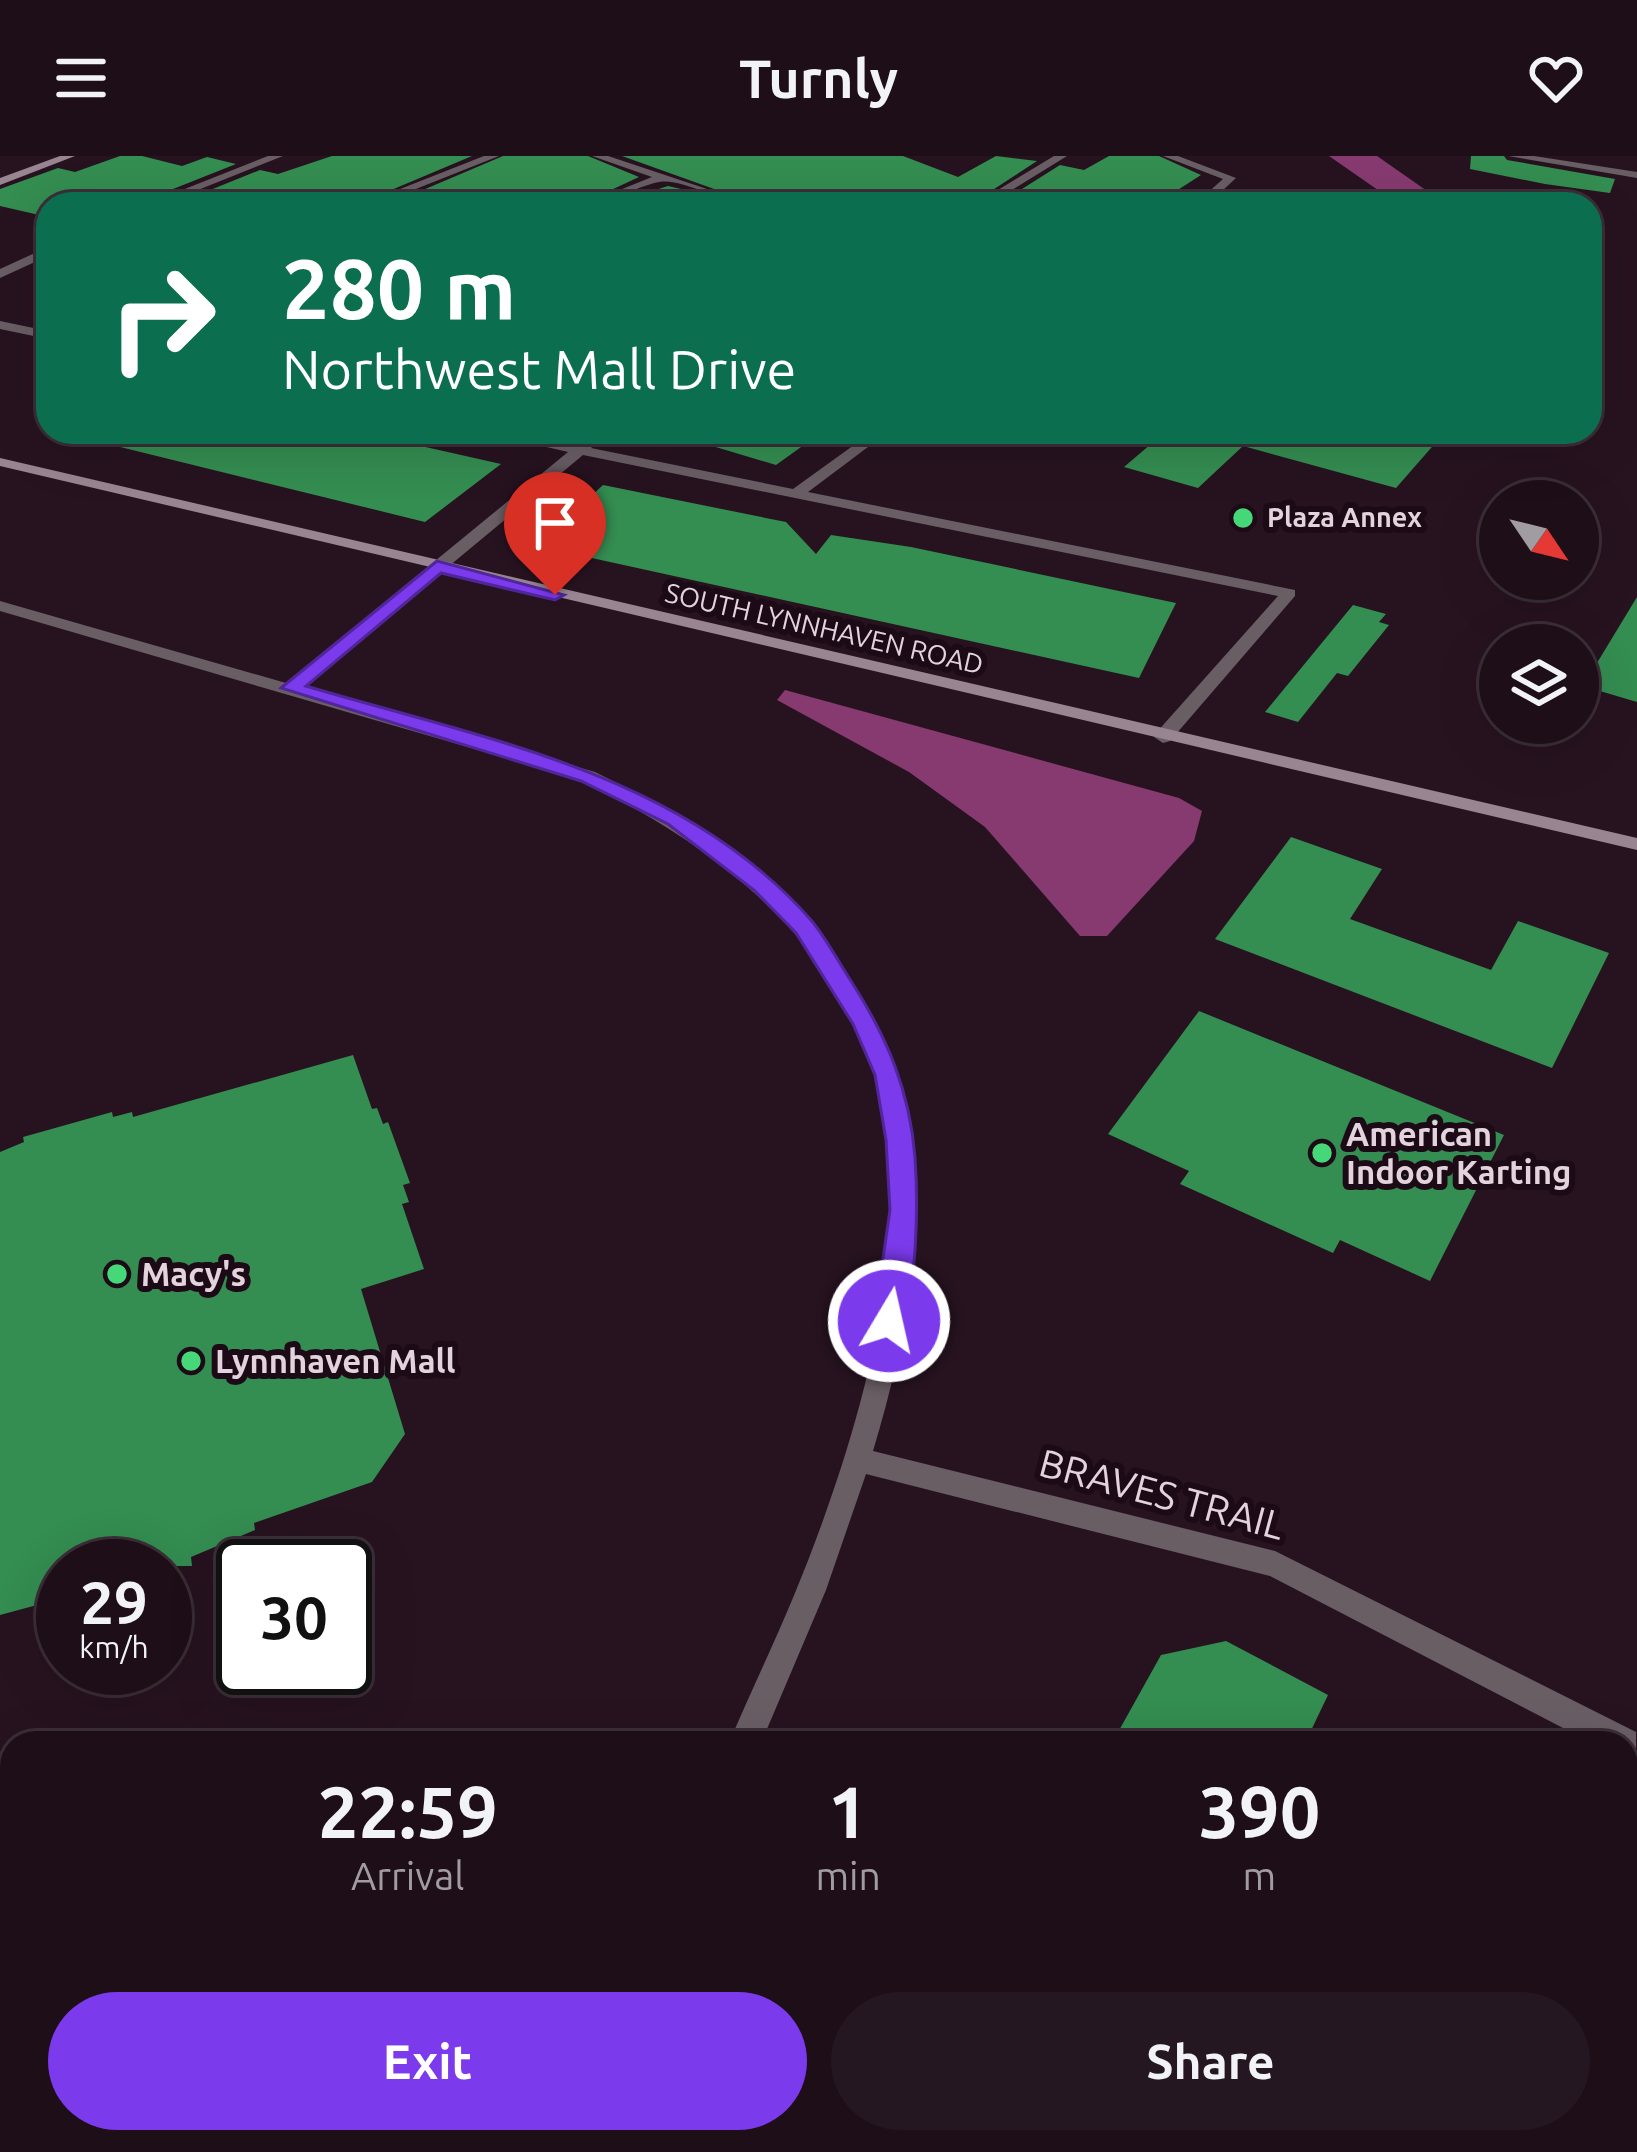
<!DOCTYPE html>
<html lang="en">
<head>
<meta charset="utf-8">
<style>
	:root { --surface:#1d0e18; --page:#251721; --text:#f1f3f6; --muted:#a09ca2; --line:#3b2e37; --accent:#7c3aed }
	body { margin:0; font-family:Ubuntu,sans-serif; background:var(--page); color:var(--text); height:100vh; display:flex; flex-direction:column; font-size:45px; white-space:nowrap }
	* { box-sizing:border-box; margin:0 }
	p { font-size:39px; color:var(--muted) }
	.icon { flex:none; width:66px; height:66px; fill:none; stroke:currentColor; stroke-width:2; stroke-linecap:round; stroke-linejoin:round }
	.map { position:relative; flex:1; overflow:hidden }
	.details { position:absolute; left:0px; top:1575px; width:1638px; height:423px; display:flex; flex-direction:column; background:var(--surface); border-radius:36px 36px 0 0; box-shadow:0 12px 48px #0002,0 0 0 3px var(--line) }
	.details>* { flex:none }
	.guide { position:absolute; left:36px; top:36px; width:1566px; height:252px; border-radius:36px; box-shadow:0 12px 48px #0002,0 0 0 3px var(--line); background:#0b6e4f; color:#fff; overflow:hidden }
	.needle { width:78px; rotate:125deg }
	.controls { position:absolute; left:1479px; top:324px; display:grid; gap:24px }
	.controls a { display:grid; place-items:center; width:120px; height:120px; border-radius:50%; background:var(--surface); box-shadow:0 12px 48px #0002,0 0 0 3px var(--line); font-size:60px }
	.speed { position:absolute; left:36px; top:1383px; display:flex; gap:24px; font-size:60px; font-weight:700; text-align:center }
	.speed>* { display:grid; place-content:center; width:156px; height:156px; border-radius:50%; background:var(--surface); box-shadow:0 12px 48px #0002,0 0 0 3px var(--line); line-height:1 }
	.speed small { font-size:30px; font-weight:400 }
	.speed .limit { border:6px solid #111; border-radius:18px; background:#fff; color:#111 }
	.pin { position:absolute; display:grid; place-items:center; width:102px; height:102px; color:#fff; margin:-123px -51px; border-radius:50% 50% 50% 0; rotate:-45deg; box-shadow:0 0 12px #0007 }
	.pin .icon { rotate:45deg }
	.me { position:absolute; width:132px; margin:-66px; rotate:9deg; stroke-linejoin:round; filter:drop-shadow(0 0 9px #0008) }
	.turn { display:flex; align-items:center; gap:42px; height:252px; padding:0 48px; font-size:54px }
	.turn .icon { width:156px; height:156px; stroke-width:2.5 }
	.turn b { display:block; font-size:84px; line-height:102px }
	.eta { display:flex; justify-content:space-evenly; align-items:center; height:204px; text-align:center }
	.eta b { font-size:72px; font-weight:700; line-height:84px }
	.primary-button { display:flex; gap:24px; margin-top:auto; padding:24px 48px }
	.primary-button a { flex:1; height:138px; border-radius:72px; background:var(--accent); color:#fff; font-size:48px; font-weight:700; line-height:138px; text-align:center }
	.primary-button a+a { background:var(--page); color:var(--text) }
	header { display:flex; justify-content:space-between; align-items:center; height:156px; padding:0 48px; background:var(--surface); font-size:54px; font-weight:700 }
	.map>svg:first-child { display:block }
</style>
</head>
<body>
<header><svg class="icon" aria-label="menu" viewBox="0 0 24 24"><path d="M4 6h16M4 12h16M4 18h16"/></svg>Turnly<svg class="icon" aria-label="heart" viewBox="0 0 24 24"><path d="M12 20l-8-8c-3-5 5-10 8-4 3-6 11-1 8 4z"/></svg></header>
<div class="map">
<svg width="1637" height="1996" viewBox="0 0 1637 1996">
	<rect width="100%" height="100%" fill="#271320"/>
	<path fill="#873a6f" d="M1329 0H1377L1430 37 1467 48H1398Z
		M785 534 1179 642 1202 655 1194 685 1107 780H1080L985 671 909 616 777 544Z"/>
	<path fill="#348d51" d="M120 0H142L182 10 207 1 236 8 163 37 147 33 108 48H48V61L0 50V33L58 12 75 16Z
		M332 0H472L358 48H318L267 35 236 48 188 43 260 14 278 18Z
		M503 0H588L639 21 581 48H390Z
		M622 0H903L958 21 996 0 1037 5 971 48H756Z
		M1109 0H1159L1201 19 1156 48H998L1060 9 1084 14Z
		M1471 0H1504L1507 4 1615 23 1610 37 1545 28 1470 13Z
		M668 30 690 35 726 48H611Z
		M101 276H359L501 308 425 366 100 286Z
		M690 276H822L776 309 689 283Z
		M1165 276H1445L1396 332 1243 290 1198 332 1124 311Z
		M603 329 786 366 816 398 831 379 911 391 1176 447 1139 522 537 390Z
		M1637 441V546L1583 530Z
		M1353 449 1386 458 1379 466 1389 469 1348 520 1337 517 1298 566 1265 556Z
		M1291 681 1382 713 1350 763 1491 814 1518 765 1609 797 1552 912 1215 783Z
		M1199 855 1504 979 1430 1125 1340 1084 1333 1097 1180 1028 1189 1015 1108 978Z
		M353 899 372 953 377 952 383 968 388 966 410 1027 403 1029 409 1046 402 1048 424 1113 361 1133 405 1278 372 1326 254 1367 255 1374 191 1401 192 1410H63V1442L0 1459V996L24 986 23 981 112 956 113 961 132 956 133 961Z
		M1226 1485 1328 1539 1305 1587H1112L1161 1499Z"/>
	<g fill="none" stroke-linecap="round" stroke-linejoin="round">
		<path fill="#6a5e65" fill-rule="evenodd" d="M268 0H283L163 48H147Z
			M484 0H499L378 48H362Z
			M592 0H608L752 48C723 48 683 22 659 26 633 31 613 48 585 48L652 21Z
			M1054 0H1067L989 48H975Z
			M1163 0H1178L1236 22 1208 48H1195L1223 23Z
			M1508 0H1534L1637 16V22Z
			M48 91V100L0 122V113Z
			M0 165 48 175V183L0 173Z
			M482 276H510L577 289 593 276H609L591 292 793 333 872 276H888L808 336 1295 434V440L1170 585 1163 587 1154 581 1156 577 1278 440 583 299 302 532 595 616C704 669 800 736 862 843 876 866 890 890 898 917 934 1039 909 1176 873 1295L1275 1395 1636 1576V1598L1626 1602V1587H1592L1270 1420 866 1318 826 1434 761 1587H729C750 1537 774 1488 795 1437 855 1291 927 1064 872 908 825 772 705 685 581 624L0 455V445L286 527 568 296Z
			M498 1986H538L533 1996H494Z"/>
		<path fill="#988591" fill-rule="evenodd" d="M60 0H75L0 29V22Z
			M0 302 1637 682V694L0 310Z"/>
	</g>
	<path fill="#7c3aed" stroke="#51269a" stroke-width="3" d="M437 405 564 439 555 444 441 417 306 530C484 583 682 617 811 764 826 782 838 805 851 825 887 881 910 935 915 1002 918 1045 918 1136 899 1173H878L874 1165 890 1054 886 984 875 919 853 868 796 777 754 734 668 668 581 625 281 532Z"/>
	<g fill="#46d779" stroke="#1d0a17" stroke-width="4.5">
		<circle cx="1243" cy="362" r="12"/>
		<circle cx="1322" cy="997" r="12"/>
		<circle cx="117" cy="1118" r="12"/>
		<circle cx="191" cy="1205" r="12"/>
	</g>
	<g text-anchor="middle" stroke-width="12" stroke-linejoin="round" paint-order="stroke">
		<g font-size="27" font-weight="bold" fill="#e2d3dc" stroke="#1d0a17" text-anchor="start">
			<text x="1267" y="371">Plaza Annex</text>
		</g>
		<g font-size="27" fill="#e2d3dc" stroke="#1d0a17">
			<text transform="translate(824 473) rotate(13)" y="9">SOUTH LYNNHAVEN ROAD</text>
		</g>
		<g font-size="33" font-weight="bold" fill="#e2d3dc" stroke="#1d0a17" text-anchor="start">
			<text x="1346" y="990">American<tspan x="1346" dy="38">Indoor Karting</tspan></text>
			<text x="141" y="1130">Macy's</text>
			<text x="215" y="1217">Lynnhaven Mall</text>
		</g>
		<g font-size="39" fill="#e2d3dc" stroke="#1d0a17">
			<text transform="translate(1162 1338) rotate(15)" y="14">BRAVES TRAIL</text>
		</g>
	</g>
</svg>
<div class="controls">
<a><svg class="needle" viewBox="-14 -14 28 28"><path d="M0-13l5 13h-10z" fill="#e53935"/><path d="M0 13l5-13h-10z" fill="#a09ca2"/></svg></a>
<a><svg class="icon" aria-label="layers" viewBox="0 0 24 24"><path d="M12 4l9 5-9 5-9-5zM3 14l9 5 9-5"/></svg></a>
</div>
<div class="speed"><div>29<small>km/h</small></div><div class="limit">30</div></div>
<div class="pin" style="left:555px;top:439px;background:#d93025"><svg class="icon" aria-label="arrive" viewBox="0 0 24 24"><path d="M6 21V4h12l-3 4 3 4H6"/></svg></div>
<svg class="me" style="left:889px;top:1165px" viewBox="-20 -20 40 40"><circle r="17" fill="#7c3aed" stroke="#fff" stroke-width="3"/><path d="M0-11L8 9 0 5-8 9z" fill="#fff"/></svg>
<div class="guide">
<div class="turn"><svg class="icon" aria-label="right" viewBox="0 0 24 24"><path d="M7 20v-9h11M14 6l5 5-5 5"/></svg><div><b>280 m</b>Northwest Mall Drive</div></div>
</div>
<section class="details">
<div class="eta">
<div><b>22:59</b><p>Arrival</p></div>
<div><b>1</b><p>min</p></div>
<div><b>390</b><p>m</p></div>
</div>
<div class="primary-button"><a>Exit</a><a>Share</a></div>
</section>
</div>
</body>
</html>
